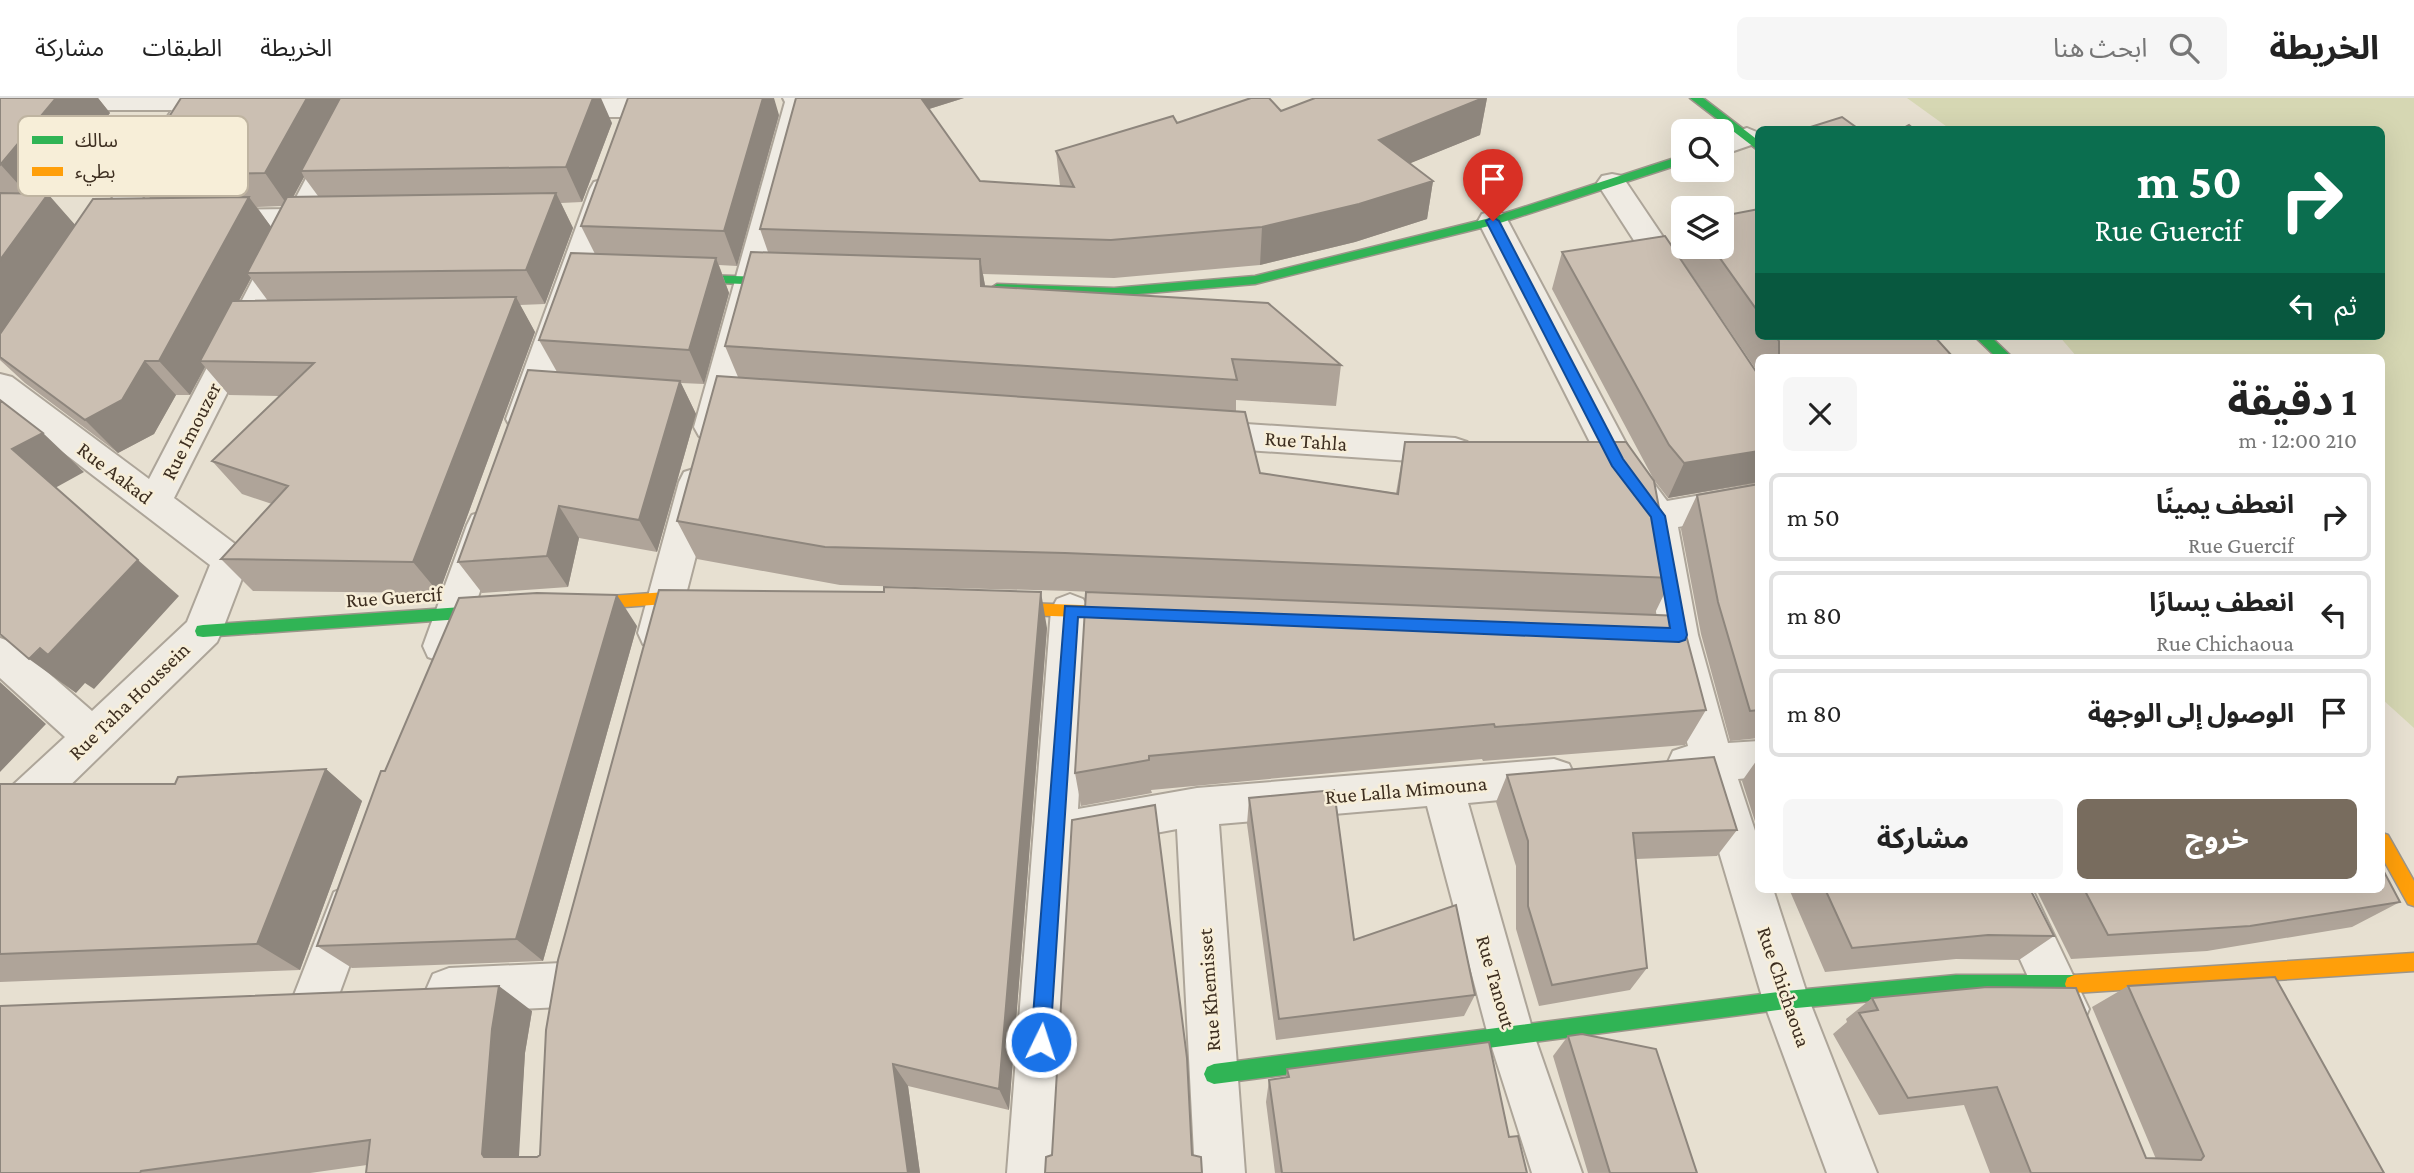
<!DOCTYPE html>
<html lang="ar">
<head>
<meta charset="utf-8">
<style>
	:root { --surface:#fff; --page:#f6f6f6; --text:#222; --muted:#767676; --line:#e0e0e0; --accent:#786c5e }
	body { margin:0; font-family:"Crimson Pro","Noto Sans Arabic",serif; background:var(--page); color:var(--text); direction:rtl; height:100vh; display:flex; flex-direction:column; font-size:26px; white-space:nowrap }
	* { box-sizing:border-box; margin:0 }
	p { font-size:23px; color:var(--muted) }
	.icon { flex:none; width:38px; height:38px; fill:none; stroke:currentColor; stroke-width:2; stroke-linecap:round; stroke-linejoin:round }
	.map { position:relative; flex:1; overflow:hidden; direction:ltr }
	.side { position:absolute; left:1755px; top:256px; width:630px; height:539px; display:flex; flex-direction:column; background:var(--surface); border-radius:10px; box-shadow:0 7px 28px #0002; direction:rtl }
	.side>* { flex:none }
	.top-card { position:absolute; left:1755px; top:28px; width:630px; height:214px; border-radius:10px; box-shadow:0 7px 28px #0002; direction:rtl; background:#0b6e4f; color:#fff; overflow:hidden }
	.fabs { position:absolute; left:1671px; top:21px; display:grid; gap:14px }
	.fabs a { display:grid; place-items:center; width:63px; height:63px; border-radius:10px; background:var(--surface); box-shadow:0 7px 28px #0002; font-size:35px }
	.pin { position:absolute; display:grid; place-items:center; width:60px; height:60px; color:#fff; margin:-72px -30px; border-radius:50% 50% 50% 0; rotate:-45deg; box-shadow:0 0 7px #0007 }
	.pin .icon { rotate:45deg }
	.me { position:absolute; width:77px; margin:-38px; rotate:4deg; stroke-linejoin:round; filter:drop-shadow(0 0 5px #0008) }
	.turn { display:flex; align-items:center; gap:24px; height:147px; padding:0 28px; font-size:32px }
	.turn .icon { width:91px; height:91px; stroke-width:2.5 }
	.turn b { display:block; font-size:49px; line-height:60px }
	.then { display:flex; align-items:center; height:66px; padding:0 28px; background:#0003; gap:14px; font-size:26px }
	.round { display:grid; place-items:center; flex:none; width:74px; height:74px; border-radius:10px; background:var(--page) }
	.summary { display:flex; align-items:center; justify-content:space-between; height:119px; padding:0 28px }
	h1 { font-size:42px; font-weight:700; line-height:52px }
	.button { display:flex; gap:14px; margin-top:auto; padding:14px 28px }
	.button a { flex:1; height:80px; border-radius:10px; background:var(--accent); color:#fff; font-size:28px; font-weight:700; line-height:80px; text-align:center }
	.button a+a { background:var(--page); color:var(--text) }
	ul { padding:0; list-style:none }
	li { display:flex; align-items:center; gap:21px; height:88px; margin:0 14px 10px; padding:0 14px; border:4px solid var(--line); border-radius:10px }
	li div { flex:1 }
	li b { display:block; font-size:26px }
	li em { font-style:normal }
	header { display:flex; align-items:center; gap:42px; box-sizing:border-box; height:98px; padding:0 35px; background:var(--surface); border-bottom:2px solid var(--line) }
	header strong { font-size:33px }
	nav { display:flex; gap:38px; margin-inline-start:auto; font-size:24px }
	.search { width:490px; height:63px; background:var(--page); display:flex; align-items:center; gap:18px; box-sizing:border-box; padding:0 24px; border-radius:10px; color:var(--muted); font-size:26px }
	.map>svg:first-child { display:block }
</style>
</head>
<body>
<header>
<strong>الخريطة</strong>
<div class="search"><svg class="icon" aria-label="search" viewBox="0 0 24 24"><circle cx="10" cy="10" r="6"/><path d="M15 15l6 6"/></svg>ابحث هنا</div>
<nav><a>الخريطة</a><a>الطبقات</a><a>مشاركة</a></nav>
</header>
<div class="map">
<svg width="2414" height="1075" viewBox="0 0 2414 1075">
	<rect width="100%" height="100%" fill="#e7e0d1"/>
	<path fill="#d6d7b3" d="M1907 0H2414V630L2382 601V259H2077L2059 238H2382V32L1950 31Z"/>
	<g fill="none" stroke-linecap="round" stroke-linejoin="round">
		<g stroke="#ada599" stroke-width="4">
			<path id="street" d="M0 0H208L108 152 97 155 86 152 82 145 172 12H0Z
				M348 0H376L320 111 339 114 343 121 339 128 310 131 174 400 243 452 249 462 222 533 217 544 15 741 0 746V699L65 639 0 580V540L14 545 92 613 187 524 210 467 0 306V276L12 279 149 381 279 131 213 132 202 129 198 122 202 115 213 112 290 111Z
				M662 0 644 16 634 19H552L542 16 538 10 542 4 552 1Z
				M783 0H811L813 4 728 329 723 338 711 342 699 338 694 329 785 4Z
				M1747 30 1759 35 1757 45 1722 57V38Z
				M1612 76 1622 78 1688 176 1693 184 1688 192 1677 195 1666 192 1597 85 1602 78Z
				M605 81 616 84 620 91 540 321 535 330 523 334 511 330 506 321 590 91 594 84Z
				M1493 113 1504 116 1508 123 1631 355 1667 403 1759 387V415L1678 429 1698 537 1728 645 1759 643V679L1738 681 1759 745V791H1773L1809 902 1877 1075H1827L1763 902 1698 683 1688 684 1673 679 1667 666 1673 653 1688 648 1660 537 1640 421 1600 364 1478 123 1482 116Z
				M1201 323 1455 340 1467 344 1472 353 1467 362 1455 366 1201 349 1189 345 1184 336 1189 327Z
				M697 370 710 374 715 384 676 535 671 546 657 551 643 546 638 535 679 384 684 374Z
				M485 413 498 417 503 427 461 548 456 559 442 564 428 559 423 548 467 427 472 417Z
				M1070 496 1083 501 1089 512 1078 711 1197 690 1554 661 1569 666 1575 679 1569 692 1554 697 1468 705 1534 937 1582 1075H1532L1488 937 1427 708 1219 726 1245 1075H1195L1177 731 1075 750 1057 1075H1007L1051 512 1057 501Z
				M349 788 364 794 371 809 333 913 317 919 301 913 294 897 334 794Z
				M1988 791H2032L2089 911 2082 927 2066 934 2050 927Z
				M562 865 578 871 585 887 578 903 562 909 449 914 433 908 426 892 433 876 449 870Z"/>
		</g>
		<g stroke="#9c958a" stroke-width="3">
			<path id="fast" d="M1690 0H1703L1759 43V53Z
				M1684 57V65L1497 126 1255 186 1114 198 997 194 991 190 997 186 1114 190 1255 178 1490 120Z
				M671 176 797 180 803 184 797 188 666 183V177Z
				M1974 238H1990L2012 259H1996Z
				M505 506 510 508 513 512 510 516 505 518 203 539 197 538 195 533 197 528 203 527Z
				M1956 877H2074L2081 880 2083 886 2081 892 2074 895H1956L1786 911 1214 986 1207 983 1204 976 1207 969 1214 966 1786 893Z"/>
		</g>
		<g stroke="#9c958a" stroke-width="3">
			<path id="slow" d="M666 494 707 495 712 497 715 501 712 505 707 507 666 506 568 513 563 511 560 507 563 503 568 501Z
				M992 504 1138 509 1144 510 1146 515 1144 520 1138 521 992 516 987 514 984 510 987 506Z
				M2382 735 2388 737 2414 783V808L2408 806 2382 759Z
				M2414 855V873L2074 895 2067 892 2065 886 2067 880 2074 877Z"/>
		</g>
		<use href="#street" fill="#efebe3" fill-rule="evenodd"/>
		<use href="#fast" fill="#30b455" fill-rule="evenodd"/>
		<use href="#slow" fill="#ff9f0a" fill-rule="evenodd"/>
	</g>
	<path fill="#afa499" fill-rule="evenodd" d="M0 0H98L110 15 46 96 75 127 150 100 132 77 612 25 582 104 561 105 573 130 545 206 520 207 535 234 439 495 253 493 221 461 272 406 242 396 212 363 279 298 229 297 205 269 190 297H176L154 336 118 355 25 285 0 262ZM304 79 318 98H294ZM282 108 271 129 257 109ZM251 180 268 203H239Z
		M796 0H964L929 11 980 83 1060 88 1056 53 1177 25 1281 13 1315 0H1487L1480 37 1410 65 1433 83 1427 121 1355 144 1260 167 1114 180 983 176 985 188 1341 267 1336 308 1236 302V313L1260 375 1396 395 1405 344 1672 480 1654 517 1706 612 1685 647 1483 663 1482 661 1151 692 1152 695 1081 708 1075 675 1206 499 1070 493 840 487 697 461 677 423 738 279 725 248 768 154 760 131Z
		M779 17 737 168 719 167 729 195 704 286 681 285 696 316 657 454 579 440 568 489 482 495 458 464 557 274 539 242 595 156 581 128Z
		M1759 111V238H1934L1953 259H1759V276L1681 161 1685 149H1712Z
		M1562 154 1759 278V385L1668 400 1654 382 1552 191Z
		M1759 386V640L1730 643 1701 536 1681 431 1697 397Z
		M637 528 543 863 352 870 317 848 385 673Z
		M1047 530 1009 1012 908 988 920 1075H366L367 1067 310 1075H0L532 913 525 955 518 1059H537Z
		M1759 659V736L1742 683Z
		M326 671 362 703 300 872 0 884V686H175Z
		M1507 677 1737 732 1717 758 1636 761 1647 870 1630 892 1539 908 1516 831V768L1496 704Z
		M1249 700 1354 842 1475 897 1464 918 1276 942 1247 726Z
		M1789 791H2030L2054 838 2019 862 1956 861 1825 874Z
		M2036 791H2382L2400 804 2352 829 2207 853 2071 861Z
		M2128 888 2384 1075H1990L1964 1007 1879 1017 1833 936 1847 924 1846 921 1872 900 2146 1060 2156 1061 2092 909Z
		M1568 938 1697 1075H1588L1553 958Z
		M1287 971 1509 1039 1527 1075H1275L1266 1004 1269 982 1286 979Z"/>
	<path fill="#8e867d" d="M56 0H98L110 15 37 107 1 67Z
		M307 0H347L301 73 304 79 288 108 265 75Z
		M593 0H601L612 25 582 104 566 69Z
		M763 0H774L779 17 737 168 724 133Z
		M909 0H964L913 16Z
		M1483 0H1487L1480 37 1374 80 1379 42Z
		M1433 83 1427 121 1355 144 1260 167 1262 129Z
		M556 95 573 130 545 206 526 172Z
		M48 96 84 137 0 259V162Z
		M249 99 275 134 247 175 251 180 207 263H200L205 269 190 297 159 263Z
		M716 160 729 195 704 286 689 252Z
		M980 161 988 203 981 188Z
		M516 199 535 234 439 495 413 464Z
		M145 263 176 297 154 336 118 355 85 322Z
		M680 283 696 316 657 454 639 422Z
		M43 335 84 374 55 390 12 351Z
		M1759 353V384L1668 400 1684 365Z
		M559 408 579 440 568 489 547 458Z
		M138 462 179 498 94 591 85 585 76 595 29 561Z
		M1041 494 1047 530 1009 1012 999 991Z
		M617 497 637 528 543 863 516 841Z
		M0 584 46 626 0 674Z
		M326 671 362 703 300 872 257 846Z
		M499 888 532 913 525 955 518 1075 484 1059 482 1056 492 931Z
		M893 966 908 988 920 1075H908Z"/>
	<path fill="#cbbfb2" stroke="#8e867d" stroke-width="2" d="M0 0H56L0 67Z
		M181 0H307L265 75 132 77Z
		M340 0H593L566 69 301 73Z
		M628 0H763L724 133 581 128Z
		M796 0H921L980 83 1074 89 1056 53 1173 18 1177 25 1251 0H1269L1281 13 1315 0H1483L1379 42 1433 83 1359 106 1262 129 1111 142 760 131Z
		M1842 19 1860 32H1801Z
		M1909 27 1915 32H1900Z
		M0 95 48 96 0 162Z
		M556 95 526 172 247 175 287 99Z
		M249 99 159 263H145L122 302 85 322 0 259V236L93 101Z
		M1759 111V215L1712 149H1722V118Z
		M1665 138 1759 278V353L1684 365 1669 347 1562 154Z
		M751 154 980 161 981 188 1268 205 1341 267 1232 261 1237 282 725 248Z
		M571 155 716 160 689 252 539 242Z
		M516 199 413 464 221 461 288 388 212 363 314 265 200 263 232 203Z
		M1775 238H1934L1953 259H1779V243Z
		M528 272 680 283 639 422 559 408 547 458 458 464Z
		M717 278 1245 314 1260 375 1398 396 1405 344H1626L1654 383 1672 480 1065 455 825 449 677 423Z
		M0 302 43 335 12 351 138 462 48 557 40 550 29 561 0 536Z
		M1759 386V612L1750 613 1718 504 1697 397Z
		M884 489 1041 494 999 991 893 966 908 1075H366L370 1042 141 1073 140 1075H0V908L499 888 492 931 482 1056 484 1059H537L540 1057 546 932 558 862 659 492 884 494Z
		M1086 494 1681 518 1706 612 1495 629 1494 626 1149 658V662L1075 675Z
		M537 495 617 497 516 841 317 848 381 673H385L459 500Z
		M1714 659 1737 732 1633 735 1647 870 1552 887 1528 808V743L1507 677Z
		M326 671 257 846 0 856V686H175L178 679Z
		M1334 692 1354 842 1456 807 1475 897 1279 921 1249 700Z
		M1155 707 1187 960 1192 1057 1201 1059 1202 1075H1045L1046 1059 1052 1057 1072 722Z
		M2382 770 2400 804 2250 828 2108 837 2084 791H2382Z
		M1825 791H2030L2054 838 1988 837 1852 850Z
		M2275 879 2384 1075H2031L1997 989 1908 1000 1859 915 1878 912 1872 900 1987 889 2076 890 2146 1060 2201 1062 2204 1058 2128 888Z
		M1582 936 1656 951 1697 1075H1610L1568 938Z
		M1489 944 1509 1039 1518 1038 1527 1075H1282L1269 982 1289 979 1287 971Z"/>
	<path fill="#1a73e8" stroke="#114b97" stroke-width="2" d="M1493 119 1499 123 1623 361 1665 418 1687 537 1685 542 1679 544 1078 519 1050 944 1047 951 1041 954 1034 951 1031 944 1065 508 1670 530 1651 419 1612 368 1486 123Z"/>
	<g text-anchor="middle" stroke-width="5" stroke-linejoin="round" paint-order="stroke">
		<g font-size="21" fill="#3d2e20" stroke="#f7eed8">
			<text transform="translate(191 333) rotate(-63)" y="7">Rue Imouzer</text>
			<text transform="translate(1306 343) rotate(4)" y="7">Rue Tahla</text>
			<text transform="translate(115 375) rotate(37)" y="7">Rue Aakad</text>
			<text transform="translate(394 499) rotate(-4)" y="7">Rue Guercif</text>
			<text transform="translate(129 603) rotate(-44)" y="7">Rue Taha Houssein</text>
			<text transform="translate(1406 692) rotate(-5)" y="7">Rue Lalla Mimouna</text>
			<text transform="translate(1496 884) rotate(74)" y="7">Rue Tanout</text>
			<text transform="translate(1784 889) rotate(71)" y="7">Rue Chichaoua</text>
			<text transform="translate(1209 892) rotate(-94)" y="7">Rue Khemisset</text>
		</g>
	</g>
	<rect x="18" y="18" width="230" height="80" rx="10" fill="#f7eed8" stroke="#bfb4a1" stroke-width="2"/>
	<rect x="32" y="38" width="31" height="8" fill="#30b455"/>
	<rect x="32" y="69" width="31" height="9" fill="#ff9f0a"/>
	<g font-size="19" fill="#3d2e20">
		<text x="75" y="49">سالك</text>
		<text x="75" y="80">بطيء</text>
	</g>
</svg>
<div class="fabs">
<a><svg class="icon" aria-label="search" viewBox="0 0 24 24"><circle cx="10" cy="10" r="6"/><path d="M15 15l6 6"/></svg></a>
<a><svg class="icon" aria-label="layers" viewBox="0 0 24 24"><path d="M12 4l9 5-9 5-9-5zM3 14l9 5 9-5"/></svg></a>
</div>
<div class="pin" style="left:1493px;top:123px;background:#d93025"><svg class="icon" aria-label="arrive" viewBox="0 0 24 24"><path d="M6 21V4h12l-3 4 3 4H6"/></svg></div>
<svg class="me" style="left:1041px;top:944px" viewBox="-20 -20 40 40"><circle r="17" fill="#1a73e8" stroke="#fff" stroke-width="3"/><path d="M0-11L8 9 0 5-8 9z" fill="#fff"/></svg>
<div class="top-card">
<div class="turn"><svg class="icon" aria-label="right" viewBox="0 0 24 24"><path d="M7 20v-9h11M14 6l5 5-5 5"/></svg><div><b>50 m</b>Rue Guercif</div></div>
<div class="then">ثم<svg class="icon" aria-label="left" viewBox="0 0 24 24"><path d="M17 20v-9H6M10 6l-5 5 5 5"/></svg></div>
</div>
<section class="side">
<div class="summary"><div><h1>1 دقيقة</h1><p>210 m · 12:00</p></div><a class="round"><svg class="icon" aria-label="close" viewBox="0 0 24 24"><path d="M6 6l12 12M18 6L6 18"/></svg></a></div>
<ul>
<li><svg class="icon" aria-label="right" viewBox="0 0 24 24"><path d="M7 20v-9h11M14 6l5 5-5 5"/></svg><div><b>انعطف يمينًا</b><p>Rue Guercif</p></div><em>50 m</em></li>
<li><svg class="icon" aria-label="left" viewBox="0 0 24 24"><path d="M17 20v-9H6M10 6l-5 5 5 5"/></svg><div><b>انعطف يسارًا</b><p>Rue Chichaoua</p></div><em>80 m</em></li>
<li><svg class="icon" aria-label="arrive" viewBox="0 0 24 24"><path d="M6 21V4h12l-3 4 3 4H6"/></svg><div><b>الوصول إلى الوجهة</b></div><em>80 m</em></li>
</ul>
<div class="button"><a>خروج</a><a>مشاركة</a></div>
</section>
</div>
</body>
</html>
